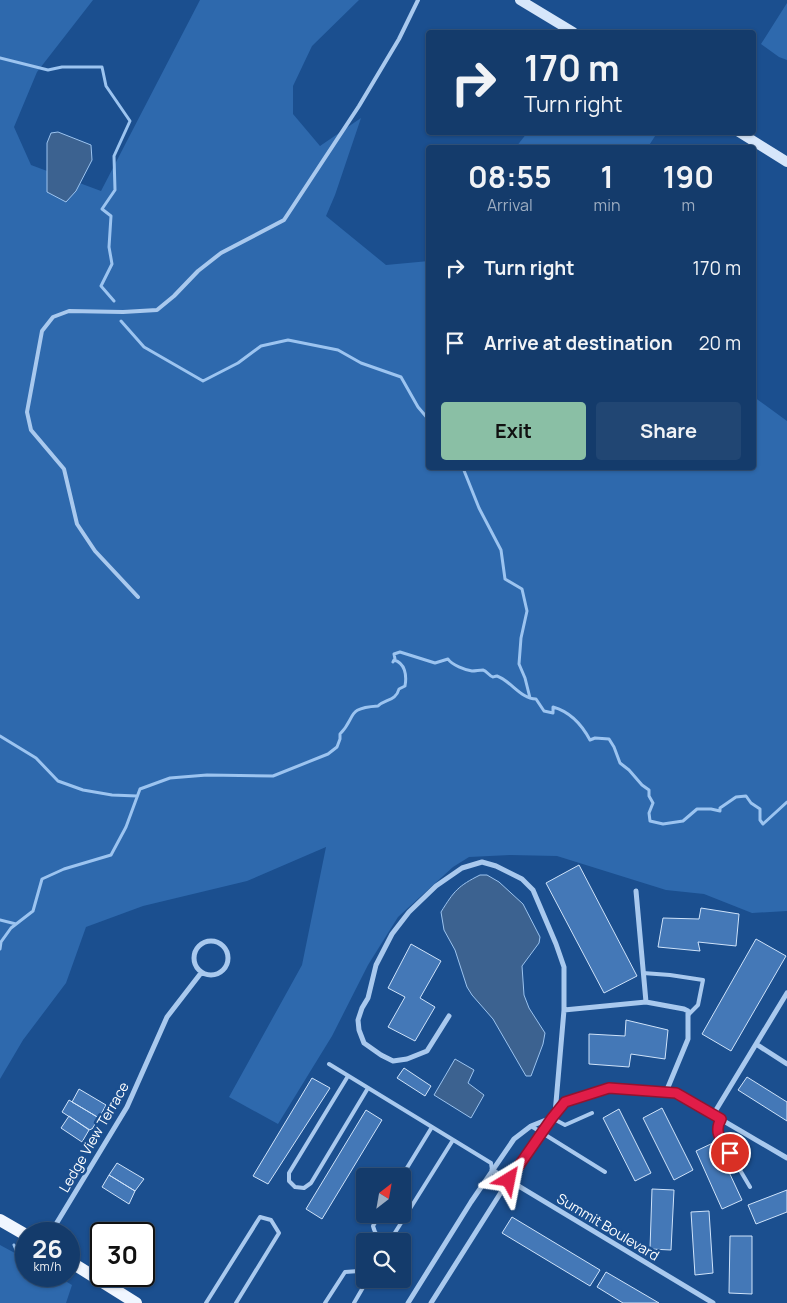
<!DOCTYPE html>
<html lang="en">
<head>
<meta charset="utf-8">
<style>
	:root { --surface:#143b6b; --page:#214673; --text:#f1f3f6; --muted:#9dadc1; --line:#33557e; --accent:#8abfa5 }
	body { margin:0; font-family:Manrope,sans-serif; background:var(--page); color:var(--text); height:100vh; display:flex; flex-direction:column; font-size:19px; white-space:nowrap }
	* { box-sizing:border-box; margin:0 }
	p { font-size:16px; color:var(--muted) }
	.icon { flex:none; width:28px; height:28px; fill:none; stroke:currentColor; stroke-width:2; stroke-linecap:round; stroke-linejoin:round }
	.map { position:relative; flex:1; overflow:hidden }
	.details { position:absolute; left:426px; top:145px; width:330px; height:325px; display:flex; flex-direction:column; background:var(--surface); border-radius:5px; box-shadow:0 1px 4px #0004,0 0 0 1px var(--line) }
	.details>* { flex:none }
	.banner { position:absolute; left:426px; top:30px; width:330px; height:105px; border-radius:5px; box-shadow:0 1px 4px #0004,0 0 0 1px var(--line); background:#143b6b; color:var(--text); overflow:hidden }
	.needle { width:32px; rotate:31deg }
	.fabs { position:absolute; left:356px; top:1168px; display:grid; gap:10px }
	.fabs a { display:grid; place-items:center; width:55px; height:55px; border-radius:5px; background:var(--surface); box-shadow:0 1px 4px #0004,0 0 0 1px var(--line); font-size:25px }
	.speed { position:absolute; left:15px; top:1222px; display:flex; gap:10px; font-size:25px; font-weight:700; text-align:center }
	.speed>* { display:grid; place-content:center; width:65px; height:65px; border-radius:50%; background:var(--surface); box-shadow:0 1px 4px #0004,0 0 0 1px var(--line); line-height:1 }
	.speed small { font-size:12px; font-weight:400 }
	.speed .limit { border:2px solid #111; border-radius:8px; background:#fff; color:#111 }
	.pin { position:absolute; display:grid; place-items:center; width:42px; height:42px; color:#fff; margin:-21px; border:2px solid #fff; border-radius:50%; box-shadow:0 1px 5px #0007 }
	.me { position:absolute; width:55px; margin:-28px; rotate:35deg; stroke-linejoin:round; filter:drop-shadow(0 0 4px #0008) }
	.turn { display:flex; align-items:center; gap:18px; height:105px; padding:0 15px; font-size:22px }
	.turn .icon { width:65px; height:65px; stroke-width:2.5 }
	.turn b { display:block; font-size:35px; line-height:42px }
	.eta { display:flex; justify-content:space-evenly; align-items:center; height:85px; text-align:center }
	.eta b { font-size:30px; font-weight:700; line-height:35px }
	.primary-button { display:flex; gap:10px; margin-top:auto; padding:10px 15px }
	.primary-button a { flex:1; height:58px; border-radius:5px; background:var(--accent); color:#111; font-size:20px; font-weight:700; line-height:58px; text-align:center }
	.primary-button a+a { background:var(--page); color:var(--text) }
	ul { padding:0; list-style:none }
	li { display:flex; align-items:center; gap:15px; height:75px; padding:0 15px }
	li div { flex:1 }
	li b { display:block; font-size:19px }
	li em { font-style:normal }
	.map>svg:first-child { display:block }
</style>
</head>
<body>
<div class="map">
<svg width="787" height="1303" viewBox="0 0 787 1303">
	<rect width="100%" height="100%" fill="#1b4f8f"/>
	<path fill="#2e69ad" d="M0 0H93L37 72 14 127 31 165 101 191 200 0H359L312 46 293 86V114L320 146 361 118 335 195 326 216 386 265 429 261V468H754V397L787 421V911L752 913 704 894 666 890 557 856 510 855 469 857 453 867 398 917 368 965 332 1036 278 1124 229 1097 302 965 326 847 247 881 143 906 86 927 66 983 23 1040 0 1079Z
		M787 3V60L779 57 761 44Z
		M527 133V132L657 133 648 147H516Z
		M0 1245 26 1259V1276H57L72 1285 66 1303H0Z"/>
	<path fill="#3c6290" stroke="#9cc4f0" d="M58 132 91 145 92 160 76 191 66 202 47 192V143L51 133Z
		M480 875H487L499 882 523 904 540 937 539 943 522 966 524 995 529 1008 545 1033 543 1044 531 1076H526L493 1019 472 995 467 987 455 950 444 930 441 912C454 891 458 886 480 875Z
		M455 1059 474 1070 468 1083 484 1095 471 1118 434 1095Z"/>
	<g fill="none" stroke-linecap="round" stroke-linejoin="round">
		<path stroke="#9cc4f0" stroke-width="3" d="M0 58 48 70 62 67H102L106 86 130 121 114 156 115 190 102 209 111 216 109 247 112 264 101 286 114 301
			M121 321 144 347 203 381 238 363 261 346 288 340 338 350 361 363 401 377 418 407 429 420
			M463 468 479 508 501 550 505 579 522 589 527 611 521 638 519 664 525 678 530 698
			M0 736 36 758 58 781 83 790 112 795 137 796
			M0 920 16 924
			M0 949 1 942 11 928 33 911 42 879 64 869 111 855 126 827 140 789 170 778 207 775 273 776 328 754 337 747 340 739V734C357 717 345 708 378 706 385 699 396 701 399 689L405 686C407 675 405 663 394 660L393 662 395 659 394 654 400 652 435 663 448 659C452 665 465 670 472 671 476 671 479 670 483 670 487 671 489 676 493 677 494 677 495 676 497 676 511 681 521 699 536 699L544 711 553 713V707C571 712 582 725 590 740L595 738 609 739 614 747 620 763 629 770 642 785 649 790V796L653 803 649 813 650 821 663 824 683 821 697 809H711L720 811V808L736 797 746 796 751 803 760 809V820L763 824 787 802
			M14 1245 21 1262"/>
	</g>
	<path fill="#4478b7" stroke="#cfe3fa" d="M579 865 637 976 604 993 546 883Z
		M701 908 739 914 736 946 698 942 700 951 658 947 663 918 699 919Z
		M756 939 786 956 731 1051 702 1034Z
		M411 944 441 961 420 998 435 1007 415 1041 388 1027 405 997 388 988Z
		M626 1020 668 1030 665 1059 631 1054 629 1067 589 1064V1034L625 1036Z
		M404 1068 431 1086 425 1096 397 1078Z
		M747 1077 787 1102V1121L738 1090Z
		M312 1078 330 1088 268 1184 253 1176Z
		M79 1089 106 1105 99 1118 72 1102Z
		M69 1100 99 1118 92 1129H91L90 1130 62 1112Z
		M662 1108 693 1170 674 1180 643 1118Z
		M619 1109 651 1173 635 1181 603 1118Z
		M366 1110 382 1120 322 1219 306 1209Z
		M69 1116 89 1130 82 1142 61 1128Z
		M715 1142 742 1200 722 1209 696 1151Z
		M117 1163 144 1179 135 1191 109 1175Z
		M109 1175 135 1191 129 1204 102 1187Z
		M652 1189 674 1190 671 1250 650 1249Z
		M787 1190V1212L756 1224 748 1205Z
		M709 1211 713 1273 695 1275 691 1212Z
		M512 1217 600 1270 590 1286 502 1233Z
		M730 1236H752V1294L729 1293Z
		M606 1272 659 1303H623L597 1287Z"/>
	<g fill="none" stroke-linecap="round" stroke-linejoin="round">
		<path stroke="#a9c9ee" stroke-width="4" d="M138 597 95 551 77 524 64 469 31 430 27 412 42 331 53 317 69 311 123 312 157 310 174 296 198 271 221 253 284 220 359 106 399 39 418 0
			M643 973 670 975 703 980 698 1005 688 1015
			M329 1064 491 1163 492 1170
			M348 1076 289 1173V1181L295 1187 304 1188 311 1183 368 1088
			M552 1118 565 1125 592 1113
			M721 1119 717 1126V1131L750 1187
			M531 1126 605 1172
			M402 1176 432 1127
			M380 1214 373 1226C375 1235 381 1241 391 1239L453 1140
			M206 1303 260 1217 271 1220 279 1233 236 1303
			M325 1303 345 1272 359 1271 365 1284 354 1303"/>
		<path stroke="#a9c9ee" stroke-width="5" d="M636 891 646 1002
			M194 958a17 17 0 1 1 34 0a17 17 0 1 1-34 0Z
			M564 1010 646 1002 684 1009 688 1011V1039L666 1092
			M449 1016 427 1051 407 1059 393 1061 381 1055 364 1043 359 1030 358 1020 362 1008 368 998 376 965 392 934 409 912 436 886 462 868 482 862 496 866 522 879 533 890 556 944 564 967V1010L555 1114
			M756 1044 787 1064
			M713 1115 787 993
			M492 1170 713 1303
			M50 1234 127 1107 167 1017 201 973
			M408 1303 471 1202 514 1139 531 1126 551 1118
			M431 1303 505 1186 552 1118 565 1102 609 1088 676 1093 787 1158"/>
		<path stroke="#d6e6fa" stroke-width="10" d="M520 0 573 32
			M739 132 787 162"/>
		<path stroke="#f0f6ff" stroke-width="12" d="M0 1220 26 1235
			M69 1261 136 1303"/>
	</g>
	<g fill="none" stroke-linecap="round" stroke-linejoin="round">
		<g stroke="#92132f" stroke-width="12">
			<path id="route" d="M509 1180 552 1118 565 1102 609 1088 676 1093 721 1119C713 1133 722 1141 730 1153"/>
		</g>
		<use href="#route" stroke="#e11d48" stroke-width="9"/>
	</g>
	<g text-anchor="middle" stroke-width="5" stroke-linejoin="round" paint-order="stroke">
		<g font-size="14" fill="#fff" stroke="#1b4f8f">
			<text transform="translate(94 1137) rotate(-60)" y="5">Ledge View Terrace</text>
			<text transform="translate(608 1227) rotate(31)" y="5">Summit Boulevard</text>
		</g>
	</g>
</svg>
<div class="fabs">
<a><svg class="needle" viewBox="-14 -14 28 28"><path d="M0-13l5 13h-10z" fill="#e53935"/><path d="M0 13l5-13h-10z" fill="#9dadc1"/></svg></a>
<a><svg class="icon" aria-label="search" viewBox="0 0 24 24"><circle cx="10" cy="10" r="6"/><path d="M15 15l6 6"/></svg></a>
</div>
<div class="speed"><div>26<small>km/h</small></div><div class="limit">30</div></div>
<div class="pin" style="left:730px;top:1153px;background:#d93025"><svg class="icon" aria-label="arrive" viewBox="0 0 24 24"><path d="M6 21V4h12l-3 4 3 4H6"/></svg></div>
<svg class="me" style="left:509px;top:1180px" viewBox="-20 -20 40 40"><path d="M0-17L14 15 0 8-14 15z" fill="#e11d48" stroke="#fff" stroke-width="4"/></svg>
<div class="banner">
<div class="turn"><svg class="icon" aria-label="right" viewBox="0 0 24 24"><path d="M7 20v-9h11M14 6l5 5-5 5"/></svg><div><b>170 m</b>Turn right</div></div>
</div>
<section class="details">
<div class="eta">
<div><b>08:55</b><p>Arrival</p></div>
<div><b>1</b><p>min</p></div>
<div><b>190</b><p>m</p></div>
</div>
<ul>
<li><svg class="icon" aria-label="right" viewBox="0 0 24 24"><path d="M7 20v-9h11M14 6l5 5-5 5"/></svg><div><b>Turn right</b></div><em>170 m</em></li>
<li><svg class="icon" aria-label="arrive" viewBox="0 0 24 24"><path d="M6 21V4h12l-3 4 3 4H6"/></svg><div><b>Arrive at destination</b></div><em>20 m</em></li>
</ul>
<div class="primary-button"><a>Exit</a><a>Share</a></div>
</section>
</div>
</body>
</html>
